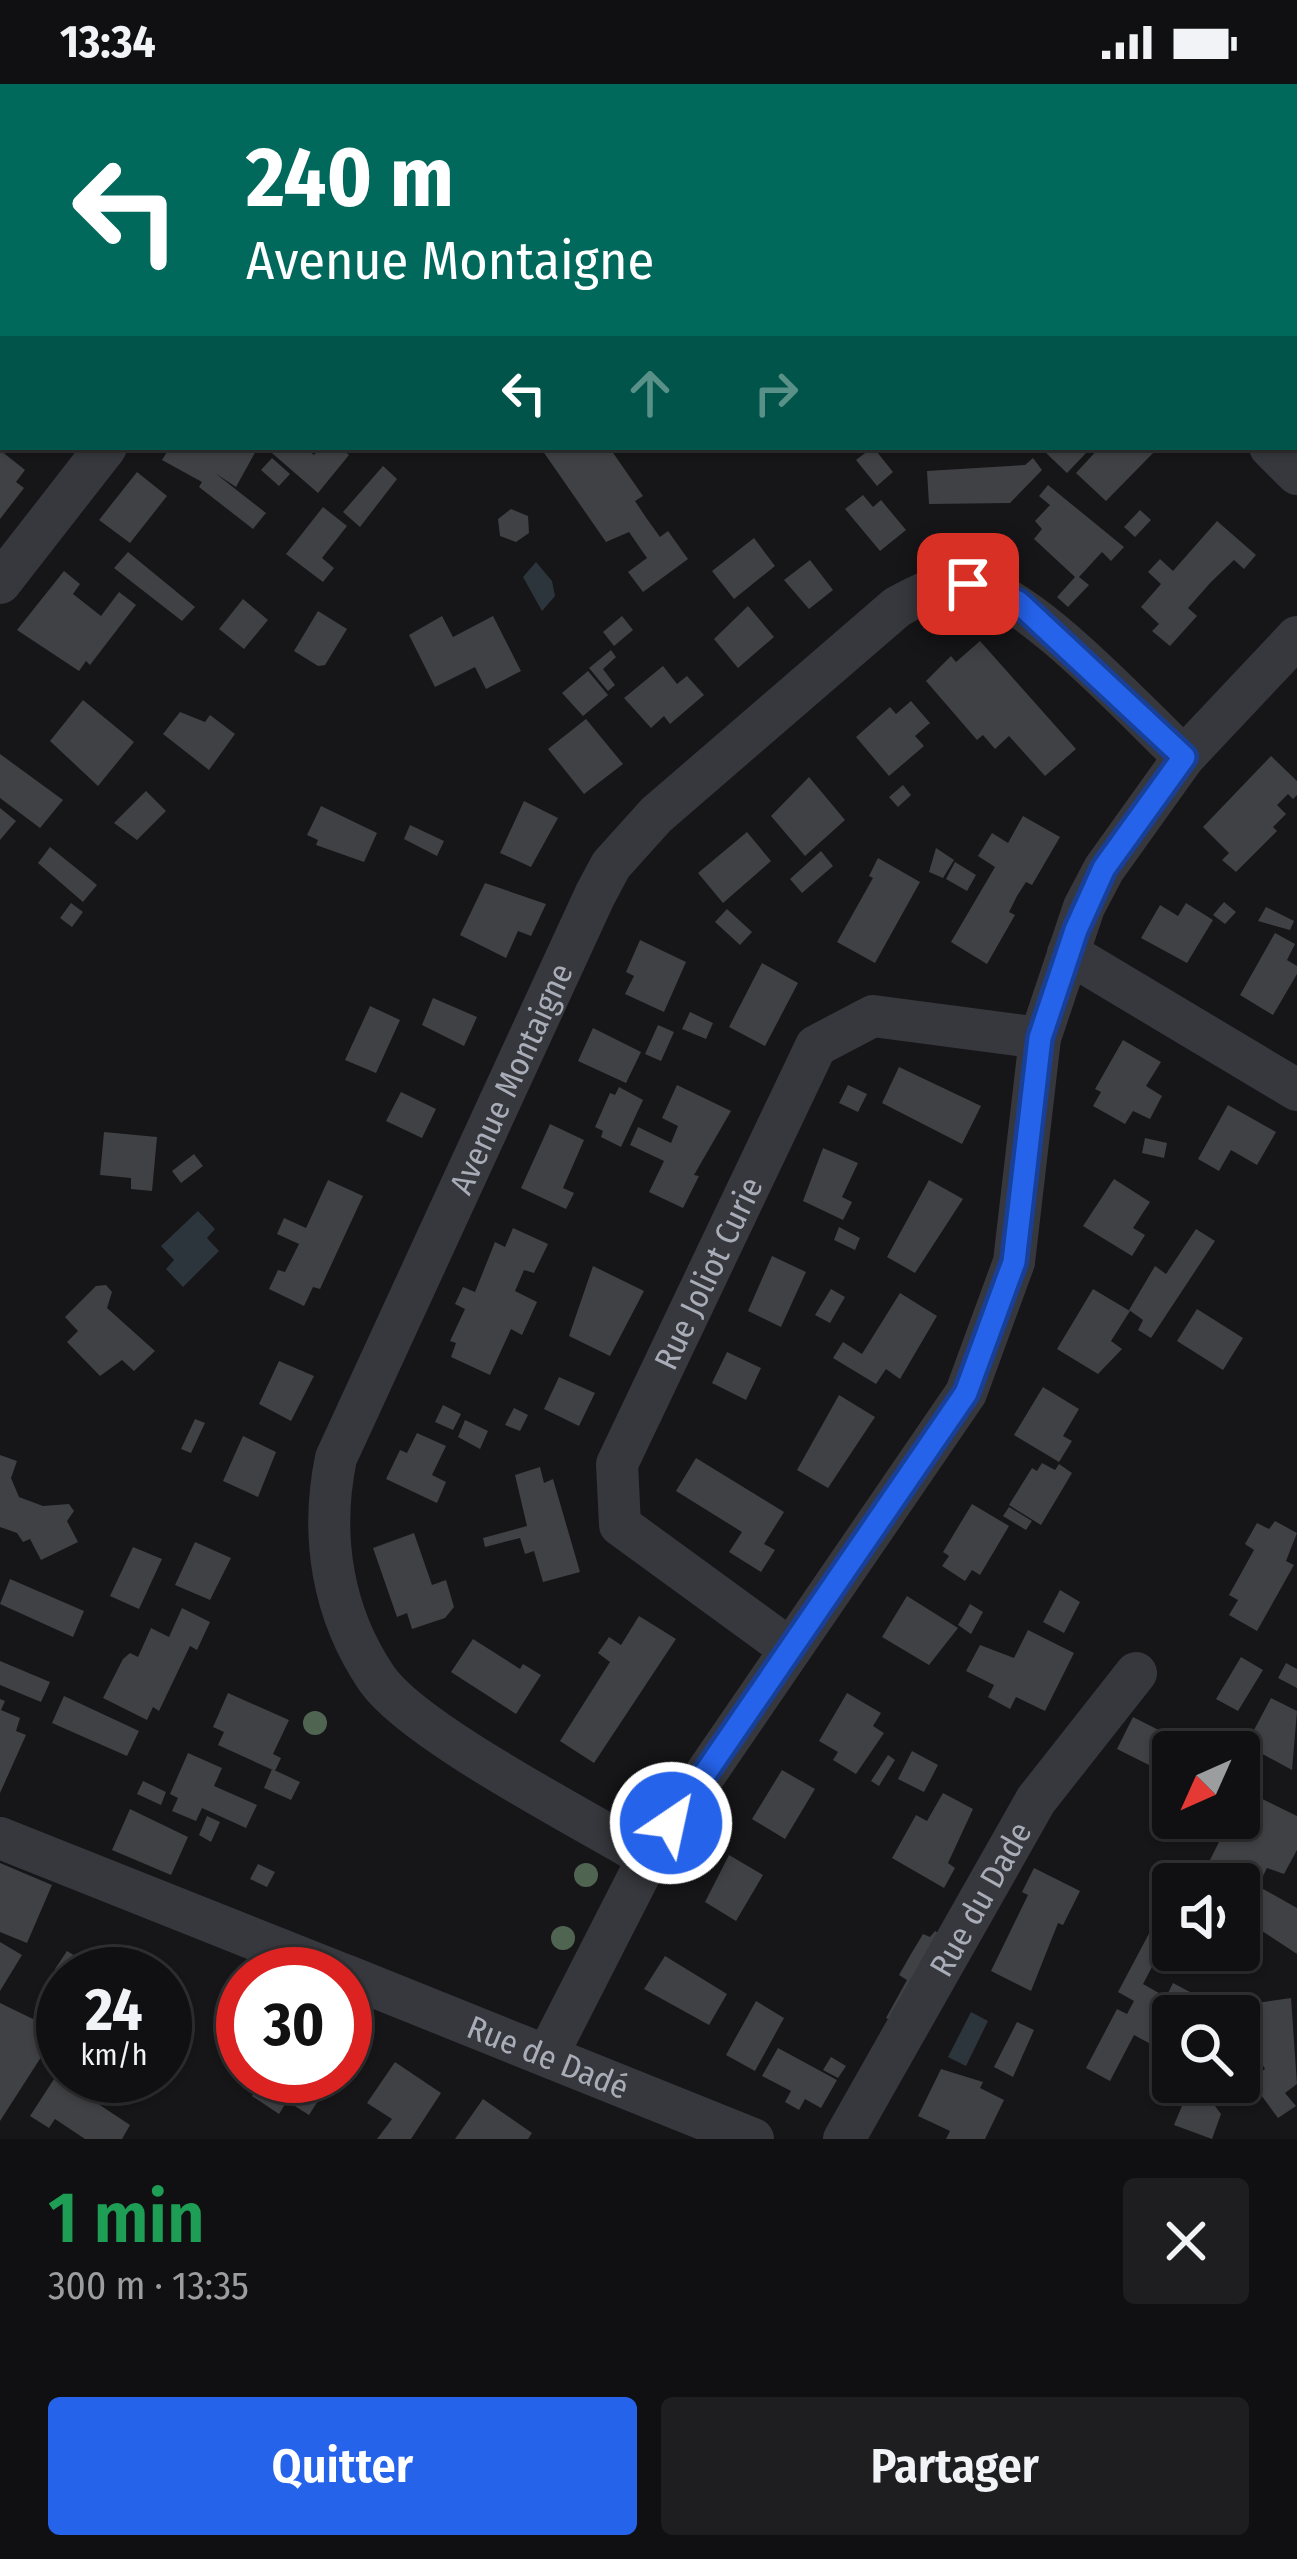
<!DOCTYPE html>
<html lang="fr">
<head>
<meta charset="utf-8">
<style>
	:root { --surface:#101012; --page:#1e1e20; --text:#f1f3f6; --muted:#9c9d9f; --line:#303032; --accent:#2563eb }
	body { margin:0; font-family:"Fira Sans Condensed",sans-serif; background:var(--page); color:var(--text); height:100vh; display:flex; flex-direction:column; font-size:45px; white-space:nowrap }
	* { box-sizing:border-box; margin:0 }
	p { font-size:39px; color:var(--muted) }
	.icon { flex:none; width:66px; height:66px; fill:none; stroke:currentColor; stroke-width:2; stroke-linecap:round; stroke-linejoin:round }
	.map { position:relative; height:2055px; overflow:hidden }
	.side { display:flex; flex-direction:column; background:var(--surface); flex:1 }
	.side>* { flex:none }
	.guide { position:absolute; left:0px; top:0px; width:1299px; height:366px; box-shadow:0 3px 9px #0004,0 0 0 3px var(--line); background:#00695c; color:#fff; overflow:hidden }
	.needle { width:78px; rotate:225deg }
	.controls { position:absolute; left:1152px; top:1647px; display:grid; gap:24px }
	.controls a { display:grid; place-items:center; width:108px; height:108px; border-radius:12px; background:var(--surface); box-shadow:0 3px 9px #0004,0 0 0 3px var(--line); font-size:60px }
	.speed { position:absolute; left:36px; top:1863px; display:flex; gap:24px; font-size:60px; font-weight:700; text-align:center }
	.speed>* { display:grid; place-content:center; width:156px; height:156px; border-radius:50%; background:var(--surface); box-shadow:0 3px 9px #0004,0 0 0 3px var(--line); line-height:1 }
	.speed small { font-size:30px; font-weight:400 }
	.speed .limit { border:18px solid #d22; background:#fff; color:#111 }
	.pin { position:absolute; display:grid; place-items:center; width:102px; height:102px; color:#fff; margin:-51px; border-radius:24px; box-shadow:0 6px 18px #0006 }
	.me { position:absolute; width:132px; margin:-66px; rotate:34deg; stroke-linejoin:round; filter:drop-shadow(0 0 9px #0008) }
	.turn { display:flex; align-items:center; gap:42px; height:252px; padding:0 48px; font-size:54px }
	.turn .icon { width:156px; height:156px; stroke-width:2.5 }
	.turn b { display:block; font-size:84px; line-height:102px }
	.lanes { display:flex; align-items:center; height:114px; padding:0 48px; background:#0003; justify-content:center; gap:60px; direction:ltr }
	.lanes .off { opacity:.35 }
	.round { display:grid; place-items:center; flex:none; width:126px; height:126px; border-radius:12px; background:var(--page) }
	.head { display:flex; align-items:center; justify-content:space-between; height:204px; padding:0 48px }
	h1 { font-size:72px; font-weight:600; line-height:90px; color:#1e9e55 }
	.button { display:flex; gap:24px; margin-top:auto; padding:24px 48px }
	.button a { flex:1; height:138px; border-radius:12px; background:var(--accent); color:#fff; font-size:48px; font-weight:600; line-height:138px; text-align:center }
	.button a+a { background:var(--page); color:var(--text) }
	.status { display:flex; justify-content:space-between; align-items:center; height:84px; padding:0 60px; background:var(--surface); direction:ltr }
	.status svg { height:33px; fill:currentColor }
	.map>svg:first-child { display:block }
</style>
</head>
<body>
<div class="status"><b>13:34</b><svg viewBox="0 0 49 12"><path d="M0 12V9h3v3zM5 12V6h3v6zM10 12V3h3v9zM15 12V0h3v12zM26 1h20v11H26zM47 4h2v5h-2z"/></svg></div>
<div class="map">
<svg width="1297" height="2055" viewBox="0 0 1297 2055">
	<rect width="100%" height="100%" fill="#161618"/>
	<path fill="#2c353c" d="M536 478 552 497 555 512 542 527 523 493Z
		M198 1127 215 1145 207 1154 219 1167 183 1203 166 1185 174 1176 161 1162Z
		M971 1928 988 1937 966 1982 948 1973Z"/>
	<path fill="#404145" d="M170 363H258L236 403 215 389 266 429 253 445 199 403 202 398 162 376Z
		M265 363H304L314 371 321 363H340L349 371 318 409Z
		M540 363H609L643 412 635 417 647 435 660 453 668 447 688 475 643 508 628 488 647 474 629 448 606 458Z
		M873 363 893 388 877 402 856 376Z
		M1049 363H1079L1086 369 1067 389 1045 368Z
		M1100 363H1153L1156 366 1106 417 1076 389Z
		M0 366 25 386 16 398 24 404 0 435Z
		M272 374 290 390 279 402 261 386Z
		M1033 374 1042 386 1010 419 929 420 927 387 1025 381Z
		M383 382 397 395 360 443 343 428Z
		M137 388 167 412 130 459 99 436Z
		M1048 401 1124 463 1111 477 1102 468 1079 493 1089 501 1068 523 1057 513 1075 493 1034 455 1042 445 1035 437 1050 421 1039 412Z
		M863 411 873 423 881 416 906 446 880 467 845 425Z
		M323 423 347 442 322 474 334 484 323 498 286 470Z
		M511 425 528 432 529 449 516 458 500 452 498 435Z
		M1140 426 1151 436 1135 453 1124 443Z
		M1217 437 1256 471 1244 485 1234 476 1211 498 1188 524 1197 532 1170 562 1152 547 1159 540 1141 523 1161 500 1148 488 1160 475 1173 487Z
		M754 454 775 482 734 515 712 487Z
		M128 468 195 523 182 537 114 484Z
		M810 476 833 506 809 525 784 496Z
		M64 487 80 500 73 510 101 532 119 508 136 521 90 581 86 577 79 587 17 546Z
		M243 515 268 536 244 565 219 545Z
		M748 522 774 553 738 584 714 555Z
		M318 527 347 545 325 581 318 582 294 567Z
		M442 532 453 553 493 532 521 587 486 605 475 583 435 603 409 551Z
		M622 532 633 546 614 562 603 548Z
		M980 557 1076 665 1045 692 1009 652 995 665 983 651 977 656 926 597 951 572 956 578Z
		M611 566 616 573 603 585 615 601 608 607 589 584Z
		M663 582 677 600 687 592 704 611 670 640 664 632 651 644 624 614Z
		M588 587 608 611 583 632 562 609Z
		M83 616 134 658 98 702 50 657Z
		M911 617 930 639 915 652 924 662 889 692 856 653 890 623 896 630Z
		M180 628 205 638 210 631 235 650 209 686 163 650Z
		M586 635 623 680 584 710 548 665Z
		M0 670 63 716 40 744 0 714Z
		M1271 672 1297 697V711L1293 715 1288 710 1277 721 1286 730 1273 743 1277 747 1236 788 1222 776 1229 769 1203 743Z
		M809 693 845 736 805 772 771 732Z
		M903 701 911 711 898 723 889 713Z
		M146 707 166 727 137 756 114 739Z
		M524 717 558 734 531 783 500 769Z
		M321 722 377 749 364 778 316 761 318 756 307 751Z
		M0 724 16 737 0 756Z
		M1023 732 1060 753 1032 801 1026 798 1017 812 1009 828 1015 831 987 880 951 858 995 783 978 772 992 749 1008 759Z
		M410 741 444 757 437 772 404 755Z
		M747 748 771 777 723 819 698 789Z
		M50 763 97 801 83 818 38 779Z
		M936 764 954 776 943 794 929 788Z
		M821 767 833 782 802 809 790 795Z
		M878 774 920 798 875 879 837 858 873 794 869 792Z
		M955 778 976 791 967 807 946 795Z
		M485 799 546 820 531 852 518 847 506 874 460 851Z
		M1224 818 1236 828 1225 840 1213 831Z
		M71 819 83 828 72 843 60 834Z
		M1186 819 1213 836 1187 879 1141 854 1160 821 1178 832Z
		M1266 823 1294 837 1290 846 1258 837Z
		M727 825 752 848 740 861 715 838Z
		M1275 849 1295 860 1287 876 1297 882V890L1273 931 1240 911Z
		M640 856 686 878 664 928 625 910 634 892 626 888Z
		M762 879 798 899 765 962 729 943Z
		M433 914 477 933 464 962 422 941Z
		M370 922 400 936 376 989 345 976Z
		M690 928 713 939 706 955 682 945Z
		M658 941 674 948 661 977 645 970Z
		M593 944 641 968 626 999 578 977Z
		M1123 956 1161 978 1146 1002 1162 1012 1150 1035 1133 1027 1125 1040 1093 1022 1101 1008 1095 1005Z
		M899 983 981 1022 962 1060 882 1019Z
		M677 1001 731 1027 694 1091 699 1092 683 1124 649 1108 664 1077 630 1061 638 1043 671 1059 678 1042 662 1034Z
		M848 1001 867 1010 858 1028 839 1019Z
		M619 1003 643 1016 621 1063 601 1053 603 1047 595 1043 610 1009 615 1011Z
		M401 1008 436 1025 422 1054 386 1037Z
		M1228 1021 1276 1048 1257 1081 1231 1066 1219 1087 1198 1075Z
		M550 1040 584 1056 563 1104 574 1109 566 1125 521 1104Z
		M104 1048 157 1053 152 1107 131 1105V1094L100 1091Z
		M1145 1054 1167 1059 1164 1074 1142 1069Z
		M823 1064 858 1079 842 1113 852 1118 843 1136 803 1117Z
		M194 1070 203 1082 181 1099 172 1087Z
		M1114 1095 1150 1118 1133 1144 1145 1151 1132 1172 1083 1142Z
		M328 1096 363 1112 320 1205 313 1203 304 1222 269 1205 278 1186 285 1188 299 1160 277 1150 284 1134 306 1144Z
		M929 1096 963 1115 915 1189 887 1173Z
		M839 1143 860 1154 855 1166 834 1156Z
		M513 1144 548 1160 534 1189 524 1186 515 1207 537 1218 522 1251 511 1245 490 1291 451 1273 456 1259 450 1257 465 1225 455 1220 463 1203 475 1208 495 1158 505 1163Z
		M1196 1145 1215 1157 1151 1254 1138 1246 1143 1236 1129 1226 1155 1182 1166 1190Z
		M772 1172 806 1188 781 1243 748 1227Z
		M593 1182 644 1207 610 1272 569 1252Z
		M106 1201 112 1208 107 1224 155 1267 134 1287 122 1276 100 1292 67 1258 78 1247 65 1233 96 1202Z
		M831 1205 845 1213 830 1239 815 1231Z
		M1093 1205 1130 1227 1111 1257 1122 1265 1098 1290 1057 1265Z
		M900 1209 937 1232 900 1295 886 1285 876 1300 833 1274 843 1258 862 1270Z
		M1197 1225 1243 1254 1223 1286 1177 1257Z
		M727 1268 761 1284 746 1316 712 1299Z
		M279 1277 314 1292 291 1337 259 1320Z
		M559 1293 595 1309 579 1342 544 1325Z
		M1043 1303 1079 1325 1063 1352 1072 1357 1059 1378 1014 1351Z
		M839 1311 875 1333 828 1404 797 1386Z
		M443 1321 461 1330 453 1346 435 1338Z
		M514 1324 528 1331 520 1347 505 1341Z
		M195 1335 205 1339 191 1369 181 1365Z
		M465 1336 488 1347 480 1365 458 1353Z
		M417 1349 446 1362 432 1391 446 1398 437 1419 386 1395 400 1366 407 1369Z
		M243 1352 276 1368 258 1413 223 1397Z
		M0 1371 17 1377 11 1394 19 1413 43 1422 69 1420 74 1427 67 1437 78 1458 41 1476 30 1455 23 1458 17 1449 0 1443Z
		M696 1374 784 1428 764 1460 775 1466 761 1488 729 1468 742 1448 676 1407Z
		M1042 1379 1055 1386 1059 1380 1072 1389 1041 1441 1009 1421 1032 1384 1037 1387Z
		M540 1383 544 1399 553 1395 580 1488 543 1498 534 1467 525 1470 520 1454 485 1463 483 1454 527 1442 515 1391Z
		M972 1420 1009 1442 980 1491 972 1486 965 1497 942 1482 949 1472 943 1468Z
		M1009 1423 1032 1437 1026 1446 1003 1432Z
		M1275 1437 1297 1449 1286 1477 1294 1481 1257 1547 1229 1531 1238 1516 1229 1511 1254 1466 1245 1460 1257 1439 1269 1445Z
		M414 1449 432 1501 446 1496 454 1523 445 1534 412 1545 407 1529 397 1533 373 1464Z
		M195 1458 231 1474 210 1516 175 1501Z
		M133 1463 162 1475 139 1525 110 1512Z
		M10 1495 84 1527 73 1553 0 1520Z
		M1060 1506 1080 1518 1064 1549 1043 1538Z
		M907 1512 958 1544 929 1581 882 1553Z
		M970 1520 983 1528 971 1550 958 1541Z
		M182 1524 210 1538 197 1566 190 1562 159 1627 153 1623 147 1636 103 1614 123 1575 130 1569 138 1573 151 1544 169 1553Z
		M639 1532 676 1555 594 1679 560 1657 610 1578 598 1569 609 1553 621 1561Z
		M1028 1546 1074 1569 1045 1627 1016 1613 1010 1625 988 1613 994 1601 966 1587 980 1561 1014 1574Z
		M473 1555 520 1585 523 1580 541 1591 516 1630 451 1588Z
		M1241 1573 1263 1586 1238 1627 1216 1615Z
		M0 1577 50 1598 41 1618 0 1601Z
		M1286 1579 1297 1585V1604L1278 1594Z
		M228 1609 289 1636 273 1670 281 1674 275 1687 218 1661 224 1648 213 1643Z
		M847 1609 881 1629 873 1642 884 1649 856 1690 833 1676 838 1668 819 1657Z
		M64 1612 139 1647 127 1672 52 1639Z
		M1271 1614 1297 1627 1292 1686 1246 1661Z
		M0 1615 5 1617 1 1626 20 1634 16 1647 26 1651 0 1709Z
		M1133 1633 1202 1668H1173V1693L1117 1665Z
		M912 1667 938 1681 924 1708 898 1695Z
		M188 1669 222 1684 214 1702 257 1721 246 1744 202 1724 196 1737 172 1727 178 1714 170 1710Z
		M888 1671 895 1676 879 1702 871 1697Z
		M272 1685 300 1698 291 1716 264 1704Z
		M782 1686 815 1705 785 1755 752 1735Z
		M143 1697 166 1708 161 1721 137 1710Z
		M1244 1706 1297 1732V1766L1284 1790 1267 1784 1258 1802 1297 1824V1870L1239 1832V1800H1198L1221 1754 1207 1746 1213 1734H1239Z
		M943 1709 973 1725 948 1779 955 1784 944 1804 892 1774 916 1731 927 1737Z
		M130 1725 188 1753 171 1791 112 1766Z
		M207 1732 220 1738 211 1758 199 1751Z
		M729 1771 763 1791 736 1837 705 1818Z
		M0 1779 52 1801 27 1859 0 1848Z
		M258 1780 275 1788 267 1803 250 1795Z
		M1034 1784 1080 1807 1063 1841 1058 1839 1031 1907 991 1887 1028 1811 1022 1808Z
		M1153 1842 1169 1851 1143 1900 1166 1913 1173 1899 1205 1916 1196 1932H1173V1972L1134 1951 1110 1997 1086 1984 1117 1925 1127 1930 1134 1917 1118 1908Z
		M935 1847 945 1853 895 1938 886 1934 907 1896 899 1891 911 1870 923 1850 930 1853Z
		M0 1858 22 1871 0 1907Z
		M67 1867 97 1885 63 1890V1939L0 2037V1919L33 1935 61 1889 55 1885Z
		M665 1872 727 1910 709 1941 644 1905Z
		M1291 1914 1297 2000 1285 2009 1296 2022 1278 2034 1250 1996 1265 1985 1256 1969 1250 1920Z
		M756 1917 784 1934 755 1987 726 1971Z
		M1017 1938 1034 1946 1013 1993 994 1983Z
		M165 1943 188 1958 165 1992Z
		M778 1964 837 1996 821 2024 805 2015 799 2026 785 2018 791 2007 762 1992Z
		M831 1973 846 1982 838 1994 823 1986Z
		M395 1978 441 2009 411 2055H377L392 2035 367 2019Z
		M941 1985 983 1998 980 2004 1004 2016 985 2055H946L950 2047 918 2032Z
		M56 1992 130 2041 122 2055H85L55 2035 49 2044 30 2032Z
		M127 1992H165L153 2009Z
		M265 1992H321L330 1998 309 2031 287 2017 279 2030 252 2012Z
		M1190 2003 1206 2010 1221 2030 1212 2055 1174 2041Z
		M483 2015 532 2049 528 2055H455Z"/>
	<g fill="none" stroke-linecap="round" stroke-linejoin="round">
		<g stroke="#37383d" stroke-width="42">
			<path d="M314 0 315 3"/>
			<path d="M1030 3 1034 0"/>
			<path d="M0 122 3 123"/>
			<path d="M1296 200H1297"/>
			<path d="M1270 363 1297 390"/>
			<path d="M0 499 106 363"/>
			<path d="M1068 869 1297 1006"/>
			<path id="s1" d="M790 1565 620 1441 617 1380 816 962 873 932 1040 954"/>
			<path d="M0 1754 342 1890"/>
			<path id="s2" d="M648 1774C584 1735 415 1649 377 1595 332 1529 320 1451 336 1374L595 811 611 781 656 731 897 523C919 511 941 499 967 500 1023 503 1139 631 1184 673"/>
			<path id="s3" d="M345 1891 753 2055"/>
			<path d="M547 1972 648 1774 966 1309 1014 1178 1040 954 1084 823 1104 785 1184 673 1297 553"/>
			<path id="s4" d="M844 2055 1036 1716 1136 1589"/>
		</g>
	</g>
	<g fill="#506452">
		<circle cx="315" cy="1639" r="12"/>
		<circle cx="586" cy="1791" r="12"/>
		<circle cx="563" cy="1854" r="12"/>
	</g>
	<g fill="none" stroke-linecap="round" stroke-linejoin="round">
		<g stroke="#184099" stroke-width="30">
			<path id="route" d="M671 1739 966 1309 1014 1178 1040 954 1076 846 1104 784 1184 673 1018 518 968 500"/>
		</g>
		<use href="#route" stroke="#2563eb" stroke-width="21"/>
	</g>
	<g text-anchor="middle" stroke-width="9" stroke-linejoin="round" paint-order="stroke">
		<g font-size="33" fill="#a8adb8" stroke="#111113">
			<text dy="12" stroke="none"><textPath href="#s2" startOffset="975">Avenue Montaigne</textPath></text>
			<text dy="12" stroke="none"><textPath href="#s1" startOffset="483">Rue Joliot Curie</textPath></text>
			<text dy="12" stroke="none"><textPath href="#s4" startOffset="276">Rue du Dade</textPath></text>
			<text dy="12" stroke="none"><textPath href="#s3" startOffset="219">Rue de Dadé</textPath></text>
		</g>
	</g>
</svg>
<div class="controls">
<a><svg class="needle" viewBox="-14 -14 28 28"><path d="M0-13l5 13h-10z" fill="#e53935"/><path d="M0 13l5-13h-10z" fill="#9c9d9f"/></svg></a>
<a><svg class="icon" aria-label="sound" viewBox="0 0 24 24"><path d="M4 9h4l5-4v14l-5-4H4zM17 9q2 3 0 6"/></svg></a>
<a><svg class="icon" aria-label="search" viewBox="0 0 24 24"><circle cx="10" cy="10" r="6"/><path d="M15 15l6 6"/></svg></a>
</div>
<div class="speed"><div>24<small>km/h</small></div><div class="limit">30</div></div>
<div class="pin" style="left:968px;top:500px;background:#d93025"><svg class="icon" aria-label="arrive" viewBox="0 0 24 24"><path d="M6 21V4h12l-3 4 3 4H6"/></svg></div>
<svg class="me" style="left:671px;top:1739px" viewBox="-20 -20 40 40"><circle r="17" fill="#2563eb" stroke="#fff" stroke-width="3"/><path d="M0-11L8 9 0 5-8 9z" fill="#fff"/></svg>
<div class="guide">
<div class="turn"><svg class="icon" aria-label="left" viewBox="0 0 24 24"><path d="M17 20v-9H6M10 6l-5 5 5 5"/></svg><div><b>240 m</b>Avenue Montaigne</div></div>
<div class="lanes"><svg class="icon" aria-label="left" viewBox="0 0 24 24"><path d="M17 20v-9H6M10 6l-5 5 5 5"/></svg><svg class="icon off" aria-label="ahead" viewBox="0 0 24 24"><path d="M12 20V5M6 11l6-6 6 6"/></svg><svg class="icon off" aria-label="right" viewBox="0 0 24 24"><path d="M7 20v-9h11M14 6l5 5-5 5"/></svg></div>
</div>
</div>
<section class="side">
<div class="head"><div><h1>1 min</h1><p>300 m · 13:35</p></div><a class="round"><svg class="icon" aria-label="close" viewBox="0 0 24 24"><path d="M6 6l12 12M18 6L6 18"/></svg></a></div>
<div class="button"><a>Quitter</a><a>Partager</a></div>
</section>
</body>
</html>
